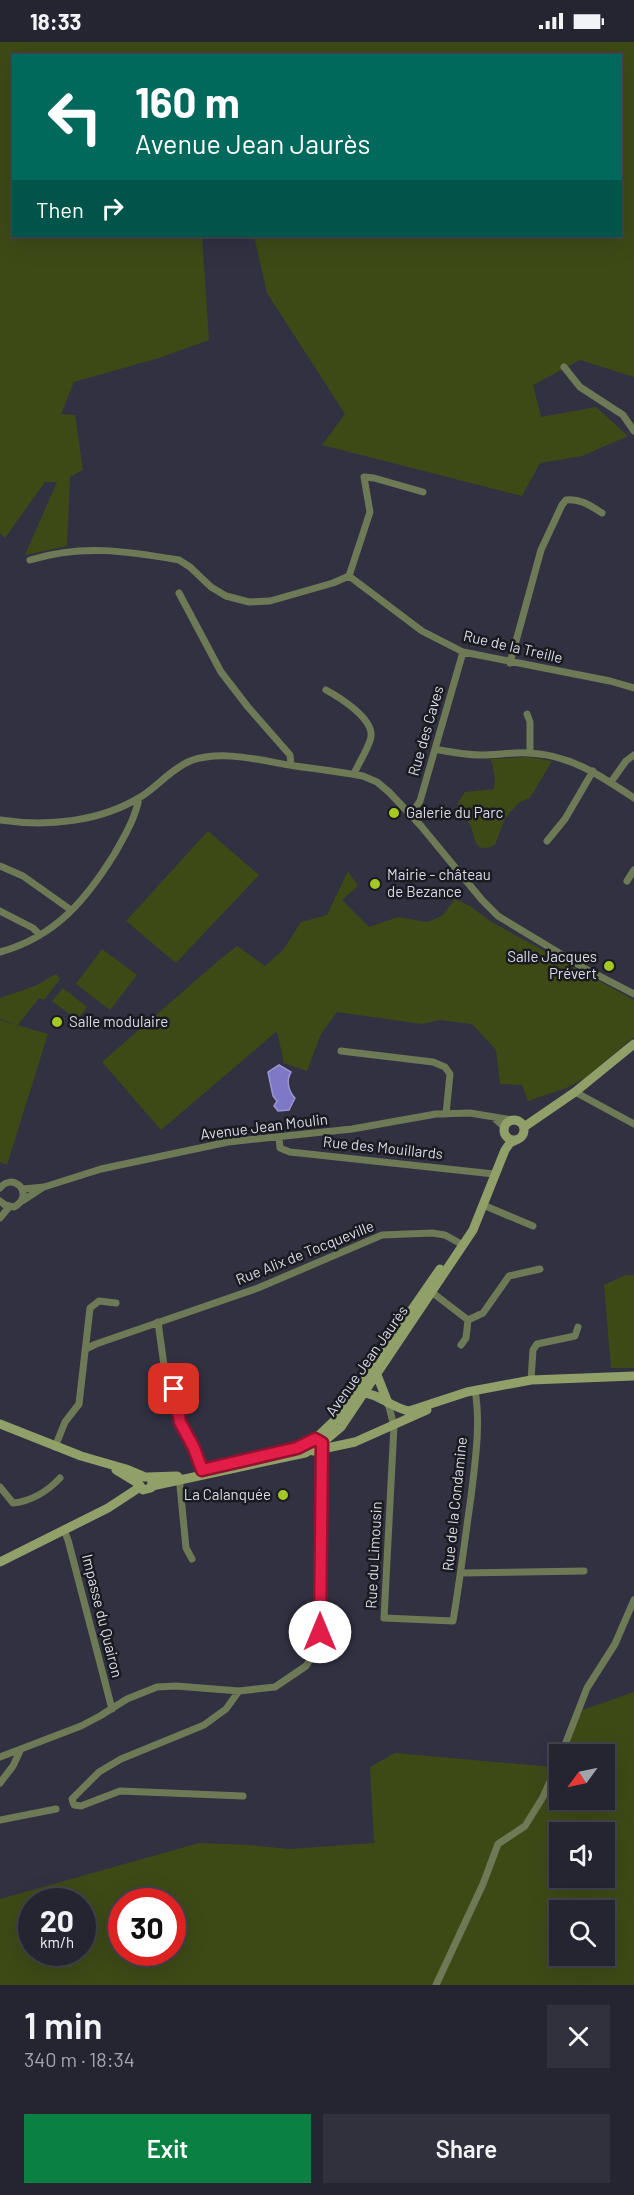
<!DOCTYPE html>
<html lang="en">
<head>
<meta charset="utf-8">
<style>
	:root { --surface:#252532; --page:#31313e; --text:#f1f3f6; --muted:#a3a5ac; --line:#42424d; --accent:#0b8043 }
	body { margin:0; font-family:Barlow,sans-serif; background:var(--page); color:var(--text); height:100vh; display:flex; flex-direction:column; font-size:22px; white-space:nowrap }
	* { box-sizing:border-box; margin:0 }
	p { font-size:20px; color:var(--muted) }
	.icon { flex:none; width:33px; height:33px; fill:none; stroke:currentColor; stroke-width:2; stroke-linecap:round; stroke-linejoin:round }
	.map { position:relative; height:1943px; overflow:hidden }
	.drawer { display:flex; flex-direction:column; background:var(--surface); flex:1 }
	.drawer>* { flex:none }
	.banner { position:absolute; left:12px; top:12px; width:610px; height:183px; border-radius:0px; box-shadow:0 6px 24px #0002,0 0 0 2px var(--line); background:#00695c; color:#fff; overflow:hidden }
	.needle { width:39px; rotate:237deg }
	.tools { position:absolute; left:549px; top:1702px; display:grid; gap:12px }
	.tools a { display:grid; place-items:center; width:66px; height:66px; border-radius:0px; background:var(--surface); box-shadow:0 6px 24px #0002,0 0 0 2px var(--line); font-size:30px }
	.speed { position:absolute; left:18px; top:1846px; display:flex; gap:12px; font-size:30px; font-weight:700; text-align:center }
	.speed>* { display:grid; place-content:center; width:78px; height:78px; border-radius:50%; background:var(--surface); box-shadow:0 6px 24px #0002,0 0 0 2px var(--line); line-height:1 }
	.speed small { font-size:15px; font-weight:400 }
	.speed .limit { border:9px solid #d22; background:#fff; color:#111 }
	.pin { position:absolute; display:grid; place-items:center; width:51px; height:51px; color:#fff; margin:-26px; border-radius:12px; box-shadow:0 3px 9px #0006 }
	.me { position:absolute; width:66px; margin:-33px; rotate:0deg; stroke-linejoin:round; filter:drop-shadow(0 0 4px #0008) }
	.turn { display:flex; align-items:center; gap:21px; height:126px; padding:0 24px; font-size:27px }
	.turn .icon { width:78px; height:78px; stroke-width:2.5 }
	.turn b { display:block; font-size:42px; line-height:51px }
	.then { display:flex; align-items:center; height:57px; padding:0 24px; background:#0003; gap:12px; font-size:22px }
	.round { display:grid; place-items:center; flex:none; width:63px; height:63px; border-radius:0px; background:var(--page) }
	.overview { display:flex; align-items:center; justify-content:space-between; height:102px; padding:0 24px }
	h1 { font-size:36px; font-weight:600; line-height:45px }
	.action { display:flex; gap:12px; margin-top:auto; padding:12px 24px }
	.action a { flex:1; height:69px; border-radius:0px; background:var(--accent); color:#fff; font-size:24px; font-weight:600; line-height:69px; text-align:center }
	.action a+a { background:var(--page); color:var(--text) }
	.status { display:flex; justify-content:space-between; align-items:center; height:42px; padding:0 30px; background:var(--surface); direction:ltr }
	.status svg { height:16px; fill:currentColor }
	.map>svg:first-child { display:block }
</style>
</head>
<body>
<div class="status"><b>18:33</b><svg viewBox="0 0 49 12"><path d="M0 12V9h3v3zM5 12V6h3v6zM10 12V3h3v9zM15 12V0h3v12zM26 1h20v11H26zM47 4h2v5h-2z"/></svg></div>
<div class="map">
<svg width="634" height="1943" viewBox="0 0 634 1943">
	<rect width="100%" height="100%" fill="#313142"/>
	<path fill="#3d4a16" fill-rule="evenodd" d="M0 0H634V335L580 318 533 343 541 375 596 365 628 394 582 414 540 421 522 454 322 403 345 372 267 251 254 194H621V14H14V194H202L209 298 159 316 74 340 61 372 75 373 83 428 70 435 67 504 25 513 57 440H45L5 496 0 491Z
		M529 715 552 719 530 756 520 760 505 776 495 803C473 813 476 796 470 783 467 777 461 773 457 767L458 761 465 750 494 747 495 737 492 720 489 717Z
		M208 789 259 833 176 921 126 879Z
		M348 829 358 844 342 858 369 885 398 875 427 880 442 874 455 857 470 864 490 879 634 958V995L584 1037 566 1046 528 1059 522 1043 500 1042 496 1008 472 982 439 978 422 982 337 970 321 992 307 1029 284 1021 277 989 161 1088 102 1020 218 919 237 904 265 924 283 908 301 880 327 873Z
		M102 907 137 933 110 968 76 942Z
		M56 932 60 937 44 958 39 956 18 983 0 977V956L35 944Z
		M63 946 87 965 77 978 52 959Z
		M0 978 48 992 7 1123 0 1120Z
		M626 1233H634V1326H611L604 1243Z
		M634 1650V1943H0V1857L199 1801 250 1803 289 1807 374 1801 370 1725 395 1711 554 1725 574 1671ZM560 1713H604V1758H560ZM560 1791H604V1836H560ZM32 1860H82V1911H32ZM122 1860H172V1911H122ZM560 1869H604V1914H560Z"/>
	<path fill="#7e78c6" stroke="#9a96d0" stroke-width="1.5" d="M279 1023 291 1030C286 1038 288 1049 295 1056L289 1068 278 1069 274 1064 277 1059 273 1054 268 1030Z"/>
	<g fill="none" stroke-linecap="round" stroke-linejoin="round">
		<path stroke="#6e7956" stroke-width="7" d="M564 325 580 345 623 373 634 389
			M30 518C82 502 126 509 179 518L190 525 211 545 226 554 249 560 270 559 333 541 349 534 422 589 463 610 610 639 634 646
			M349 534 370 470 364 435 374 436 423 450
			M179 551 221 630 248 665 290 713 291 723
			M510 621 541 508 562 463 566 458C580 456 591 464 602 471
			M326 648C339 655 373 676 371 694 371 702 358 722 354 732
			M527 672 530 680V711
			M435 707C450 710 465 713 481 713 497 713 512 710 528 711 569 712 601 734 634 756
			M611 740 626 719 634 713
			M408 770 414 768 420 759 463 610
			M0 778C47 785 101 780 142 754 159 743 171 727 190 719 223 707 262 719 295 724 318 727 341 730 363 734L377 740 389 750 421 784 482 858 498 874 584 926 634 952
			M547 799 565 777 593 729
			M0 824 23 834 71 868
			M627 839 634 828
			M0 869 33 886 40 893
			M0 910C55 895 86 858 115 811 125 793 135 777 139 756
			M341 1009 433 1020 445 1025 450 1032 446 1072
			M575 1050 634 1082
			M493 1075 504 1085
			M279 1096 280 1106 290 1110 494 1132
			M0 1146C6 1139 13 1138 20 1144 26 1152 23 1160 14 1165L5 1163 0 1159
			M23 1147 44 1145 101 1127 228 1100 352 1087 436 1072 470 1071 512 1078
			M22 1159 42 1146
			M483 1163 533 1184
			M0 1176 9 1165
			M429 1248 468 1278 483 1271 509 1234 540 1227
			M158 1280 165 1331 177 1352 180 1380 194 1406 204 1433
			M461 1303 466 1296 468 1278
			M86 1307 96 1302 258 1246 382 1193 432 1191 445 1193 463 1203
			M531 1338 533 1308 537 1302 575 1294 578 1285
			M388 1361 394 1384 384 1576 453 1579C460 1538 465 1496 471 1455 475 1420 481 1383 475 1348
			M55 1405 65 1380 79 1362 90 1266 99 1259 116 1261
			M179 1434 186 1506 192 1517
			M0 1445 13 1461C31 1459 48 1449 60 1436
			M64 1488 68 1498 112 1667
			M461 1531 584 1529
			M239 1649 226 1667 204 1683 121 1717 99 1730 72 1757 74 1763 81 1764 120 1749 243 1754
			M561 1713 587 1646 615 1602 634 1558
			M0 1715 81 1684 100 1674 127 1657 157 1645 176 1644 239 1649 275 1645 306 1624 320 1602 322 1403
			M0 1741 13 1724 20 1709
			M0 1778 56 1767
			M436 1943 483 1842 498 1802 525 1784 543 1755 560 1717"/>
		<path stroke="#90a068" stroke-width="9" d="M504 1088a10 10 0 1 1 20 0a10 10 0 1 1-20 0Z
			M524 1085 575 1050 634 1002
			M377 1333 388 1361
			M360 1351C377 1350 392 1366 409 1369L467 1350 531 1338 634 1334
			M0 1382 81 1414 126 1427 145 1435
			M313 1409 355 1400 427 1368
			M252 1417 297 1406 315 1397 336 1377 440 1227
			M116 1428 139 1442 143 1448 151 1446 152 1440
			M147 1435 177 1434
			M152 1444 305 1411 322 1401 341 1385 473 1188 505 1108 510 1101 516 1098
			M0 1520 108 1466 140 1445"/>
	</g>
	<g fill="none" stroke-linecap="round" stroke-linejoin="round">
		<g stroke="#92132f" stroke-width="15">
			<path id="route" d="M174 1347 180 1380 194 1406 202 1428 297 1406 315 1397 322 1401 320 1590"/>
		</g>
		<use href="#route" stroke="#e11d48" stroke-width="10"/>
	</g>
	<g fill="#a5c823" stroke="#1a1a21" stroke-width="2">
		<circle cx="394" cy="771" r="6"/>
		<circle cx="375" cy="842" r="6"/>
		<circle cx="609" cy="924" r="6"/>
		<circle cx="57" cy="980" r="6"/>
		<circle cx="283" cy="1453" r="6"/>
	</g>
	<g text-anchor="middle" stroke-width="5" stroke-linejoin="round" paint-order="stroke">
		<g font-size="15" fill="#dadbe6" stroke="#1a1a21">
			<text transform="translate(513 605) rotate(13)" y="5">Rue de la Treille</text>
			<text transform="translate(426 689) rotate(-74)" y="5">Rue des Caves</text>
			<text transform="translate(264 1085) rotate(-7)" y="5">Avenue Jean Moulin</text>
			<text transform="translate(383 1106) rotate(6)" y="5">Rue des Mouillards</text>
			<text transform="translate(305 1211) rotate(-22)" y="5">Rue Alix de Tocqueville</text>
			<text transform="translate(367 1319) rotate(-55)" y="5">Avenue Jean Jaurès</text>
			<text transform="translate(455 1462) rotate(-84)" y="5">Rue de la Condamine</text>
			<text transform="translate(374 1513) rotate(-87)" y="5">Rue du Limousin</text>
			<text transform="translate(102 1574) rotate(76)" y="5">Impasse du Quairon</text>
		</g>
		<g font-size="15" fill="#dadbe6" stroke="#1a1a21" text-anchor="start">
			<text x="406" y="776">Galerie du Parc</text>
			<text x="387" y="838">Mairie - château<tspan x="387" dy="17">de Bezance</tspan></text>
			<text x="597" y="920" text-anchor="end">Salle Jacques<tspan x="597" dy="17">Prévert</tspan></text>
			<text x="69" y="985">Salle modulaire</text>
			<text x="271" y="1458" text-anchor="end">La Calanquée</text>
		</g>
	</g>
</svg>
<div class="tools">
<a><svg class="needle" viewBox="-14 -14 28 28"><path d="M0-13l5 13h-10z" fill="#e53935"/><path d="M0 13l5-13h-10z" fill="#a3a5ac"/></svg></a>
<a><svg class="icon" aria-label="sound" viewBox="0 0 24 24"><path d="M4 9h4l5-4v14l-5-4H4zM17 9q2 3 0 6"/></svg></a>
<a><svg class="icon" aria-label="search" viewBox="0 0 24 24"><circle cx="10" cy="10" r="6"/><path d="M15 15l6 6"/></svg></a>
</div>
<div class="speed"><div>20<small>km/h</small></div><div class="limit">30</div></div>
<div class="pin" style="left:174px;top:1347px;background:#d93025"><svg class="icon" aria-label="arrive" viewBox="0 0 24 24"><path d="M6 21V4h12l-3 4 3 4H6"/></svg></div>
<svg class="me" style="left:320px;top:1590px" viewBox="-20 -20 40 40"><circle r="19" fill="#fff"/><path d="M0-13L10 11 0 6-10 11z" fill="#e11d48"/></svg>
<div class="banner">
<div class="turn"><svg class="icon" aria-label="left" viewBox="0 0 24 24"><path d="M17 20v-9H6M10 6l-5 5 5 5"/></svg><div><b>160 m</b>Avenue Jean Jaurès</div></div>
<div class="then">Then<svg class="icon" aria-label="right" viewBox="0 0 24 24"><path d="M7 20v-9h11M14 6l5 5-5 5"/></svg></div>
</div>
</div>
<section class="drawer">
<div class="overview"><div><h1>1 min</h1><p>340 m · 18:34</p></div><a class="round"><svg class="icon" aria-label="close" viewBox="0 0 24 24"><path d="M6 6l12 12M18 6L6 18"/></svg></a></div>
<div class="action"><a>Exit</a><a>Share</a></div>
</section>
</body>
</html>
